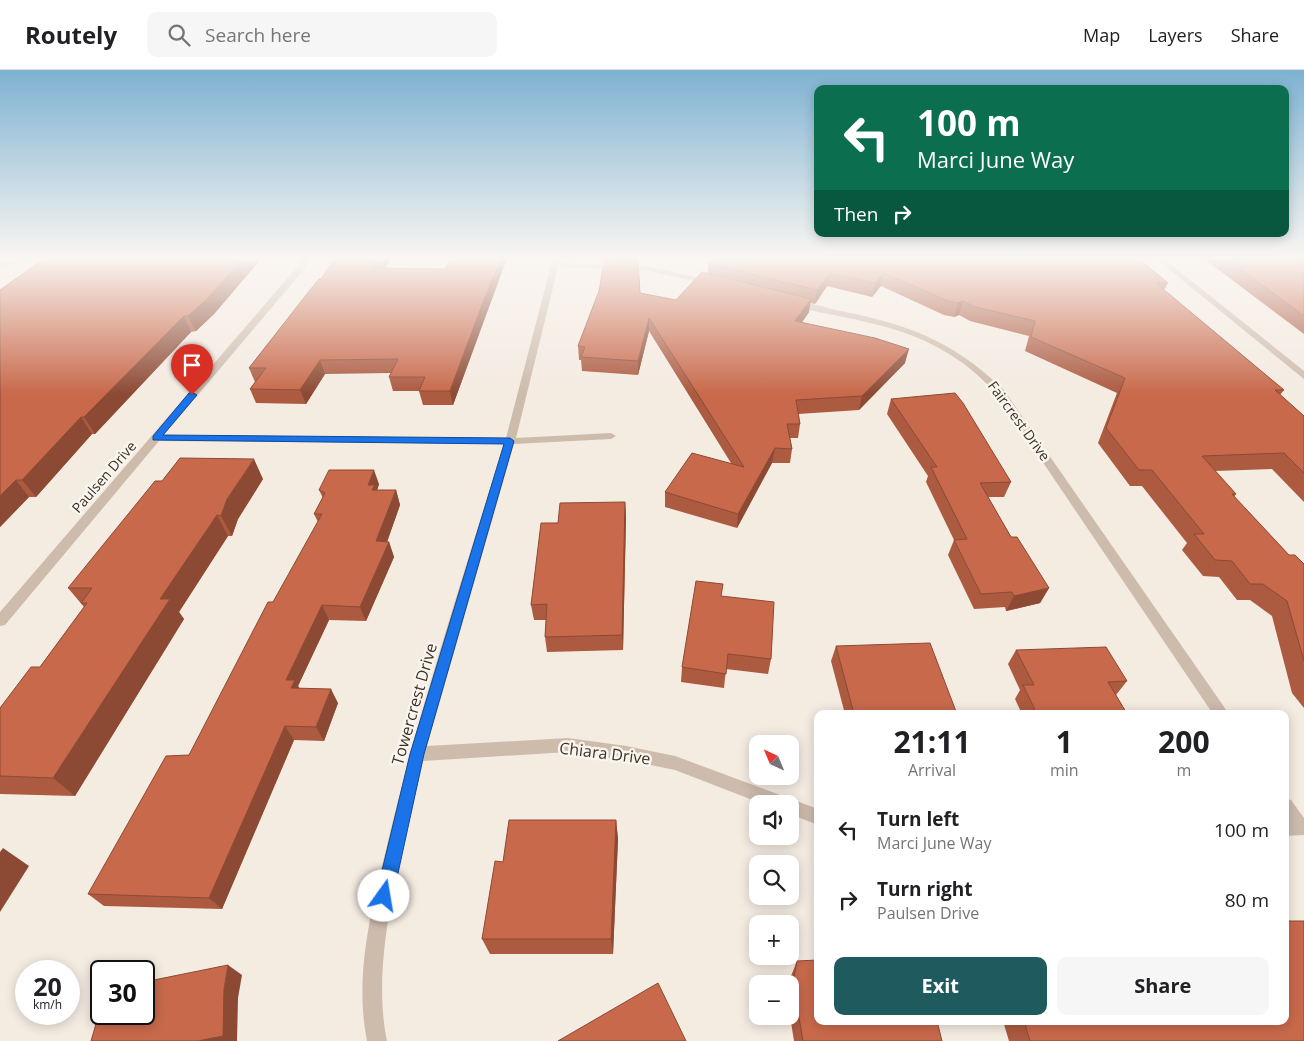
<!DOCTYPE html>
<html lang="en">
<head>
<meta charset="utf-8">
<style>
	:root { --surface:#fff; --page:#f6f6f6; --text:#202124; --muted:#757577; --line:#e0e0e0; --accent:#1f5a5e }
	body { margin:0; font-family:"Open Sans",sans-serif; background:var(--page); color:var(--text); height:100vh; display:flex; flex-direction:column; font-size:19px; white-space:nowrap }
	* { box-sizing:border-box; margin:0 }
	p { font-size:16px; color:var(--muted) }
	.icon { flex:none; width:28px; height:28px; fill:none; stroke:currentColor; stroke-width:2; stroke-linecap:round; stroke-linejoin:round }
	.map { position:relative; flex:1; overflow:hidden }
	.side { position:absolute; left:814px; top:640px; width:475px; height:315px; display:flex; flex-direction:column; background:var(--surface); border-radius:10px; box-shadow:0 2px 12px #0003 }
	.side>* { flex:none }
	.top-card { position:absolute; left:814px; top:15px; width:475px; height:152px; border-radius:10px; box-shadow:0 2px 12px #0003; background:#0b6e4f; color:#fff; overflow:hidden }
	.needle { width:32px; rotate:316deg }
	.fabs { position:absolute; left:749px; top:665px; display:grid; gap:10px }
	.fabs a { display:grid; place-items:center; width:50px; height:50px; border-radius:10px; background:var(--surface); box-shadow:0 2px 12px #0003; font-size:25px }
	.speed { position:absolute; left:15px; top:890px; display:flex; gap:10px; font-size:25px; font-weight:700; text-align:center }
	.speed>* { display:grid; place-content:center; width:65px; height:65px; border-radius:50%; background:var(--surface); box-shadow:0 2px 12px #0003; line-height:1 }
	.speed small { font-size:12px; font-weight:400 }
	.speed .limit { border:2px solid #111; border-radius:8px; background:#fff; color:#111 }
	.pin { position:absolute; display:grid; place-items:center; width:42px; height:42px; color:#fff; margin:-51px -21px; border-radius:50% 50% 50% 0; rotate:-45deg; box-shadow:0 0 5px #0007 }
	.pin .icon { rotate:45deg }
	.me { position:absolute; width:55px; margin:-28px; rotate:13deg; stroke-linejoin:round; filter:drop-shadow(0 0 4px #0008) }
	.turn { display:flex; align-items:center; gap:18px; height:105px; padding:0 20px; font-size:22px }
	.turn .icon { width:65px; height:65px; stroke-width:2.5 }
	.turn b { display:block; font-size:35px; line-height:42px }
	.then { display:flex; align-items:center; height:48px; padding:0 20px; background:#0003; gap:10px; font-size:19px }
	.eta { display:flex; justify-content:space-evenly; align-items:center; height:85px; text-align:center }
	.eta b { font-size:30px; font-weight:700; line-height:35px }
	.primary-button { display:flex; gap:10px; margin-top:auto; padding:10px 20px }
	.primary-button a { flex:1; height:58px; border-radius:10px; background:var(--accent); color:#fff; font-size:20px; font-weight:700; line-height:58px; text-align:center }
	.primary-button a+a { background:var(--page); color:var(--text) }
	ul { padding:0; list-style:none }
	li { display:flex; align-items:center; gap:15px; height:70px; padding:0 20px }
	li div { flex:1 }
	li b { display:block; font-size:19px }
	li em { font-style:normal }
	header { display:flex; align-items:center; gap:30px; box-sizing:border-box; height:70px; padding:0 25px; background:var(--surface); border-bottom:1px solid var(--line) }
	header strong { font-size:24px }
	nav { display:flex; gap:28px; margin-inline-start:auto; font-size:18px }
	.search { width:350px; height:45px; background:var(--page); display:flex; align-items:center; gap:12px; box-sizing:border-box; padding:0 18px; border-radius:10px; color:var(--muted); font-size:19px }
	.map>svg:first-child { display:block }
</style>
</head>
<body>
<header>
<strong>Routely</strong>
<div class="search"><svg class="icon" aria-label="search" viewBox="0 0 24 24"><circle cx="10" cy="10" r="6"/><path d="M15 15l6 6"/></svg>Search here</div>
<nav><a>Map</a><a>Layers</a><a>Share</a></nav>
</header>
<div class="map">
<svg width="1304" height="971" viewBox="0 0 1304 971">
	<rect width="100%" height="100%" fill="#f4ebe1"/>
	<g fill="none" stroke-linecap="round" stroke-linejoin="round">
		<path fill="#cdbbac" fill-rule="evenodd" d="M22 188H36L0 198V194Z
			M300 188H308L305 198 164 365 506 368 553 188H561L559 193 645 196 715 211 716 213 712 215 645 200 558 197 516 368 611 363 616 366 611 369 514 374 427 676 568 668 626 676 675 686 818 739V755L790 744V734H763L675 700 626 690 568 682 423 691C405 775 369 886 387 971H367C353 901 374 830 390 763 422 631 464 503 504 374L159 371 5 555 0 556V542L298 196Z
			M1155 188H1163L1304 301V309Z
			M791 232C805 230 823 237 836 240 907 254 950 269 1003 319L1229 644H1213L996 323C982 309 969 296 952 286 904 254 846 249 791 236Z
			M1285 728 1291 730 1304 748V765L1285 766Z"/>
	</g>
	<path fill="#ac5a40" d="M335 188H392L385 198 445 199 451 188H510L509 191H506L486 245 453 335H423L419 321H393L389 307 391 303 325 304 306 334 256 333 250 319 255 312 249 298 321 209Z
		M605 188H638L640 223 676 230 708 203V194L713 189 710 188H1138L1168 213 1164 220 1284 320 1280 325 1304 346V432L1272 399 1215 401 1236 424 1234 427 1289 485 1304 494V638L1292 623 1272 546 1250 530H1237L1219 507 1203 506 1182 480 1187 473 1142 416H1130L1098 373 1117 323 1025 281 1029 266 970 251 959 245 954 247 944 245 881 216 872 227 827 216 815 234 810 233 809 242 802 252 905 293 859 340 798 344 800 354 798 368H790L792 379 790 393H772L737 458 665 437V422L731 393 649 261 638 305 582 301 581 290H579L578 276 599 221Z
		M1203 188H1304V264Z
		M261 189 214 244 196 261 191 262 95 364H92L36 427H29L0 457V220Z
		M891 329 1011 412 1004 427H988L1011 467 1049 518 1040 533 1006 541 1005 537 974 539 948 485 954 470 926 412 928 406 887 344Z
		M263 409 238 449 232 466H228L179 542 184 549 75 726 0 724V638L40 597 84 537 68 518Z
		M379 414 377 420H396L400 435 387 472H389L394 487 366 551 329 550 298 616 299 618 338 633 324 671 294 670 222 839 104 836 88 824 189 685 318 452 314 444 323 428 319 420Z
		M625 432 626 447 623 580 547 582 545 567 546 550H534L531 535 558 453Z
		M722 526 771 589 768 604 726 599 724 618 681 612 682 597Z
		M836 576 957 644H845L831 591Z
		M1016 580 1127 611 1116 625 1126 642 1125 644H1022L1015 629 1020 620 1008 594Z
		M616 750 618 769 613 884H490L482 869 503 792Z
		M797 891 942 971H794L790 946V914H789L791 906Z
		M1003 951H1285L1304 971H1009Z"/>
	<path fill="#8c4a34" d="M243 188 261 189 214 244 196 261 188 246Z
		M379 188H392L375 210 372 198Z
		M501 188H506V191L486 245 453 335 450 321 483 232Z
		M830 203 827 216 815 234 817 220Z
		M884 203 881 216 872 227 875 213Z
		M811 229 809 242 794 264 795 251Z
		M963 231 959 245 954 247 958 233Z
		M184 246 191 262 95 364 84 347Z
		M649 248V261L638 305V291Z
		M909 279 905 293 859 340 862 326Z
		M320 290 325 304 306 334 300 320Z
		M81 347 92 364 36 427 22 410Z
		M775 378 772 393 737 458 738 444Z
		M254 389 263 409 238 449 232 466 221 446 227 429Z
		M374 400 379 414 377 421 380 430 368 415Z
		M16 410 29 427 0 457V426Z
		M396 420 400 435 382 486 376 471Z
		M625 432 626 447 623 580 622 565Z
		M217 445 228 466 179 542 184 549 75 726 53 708 160 529Z
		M389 472 394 487 366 551 360 537Z
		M1049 518 1040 533 1006 541 1014 526Z
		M322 535 329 550 298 616 303 624 300 632 286 610Z
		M331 619 338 633 324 671 316 657Z
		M285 656 294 670 222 839 209 828Z
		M616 750 618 769 613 884 611 869Z
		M3 778 29 796 0 842V782Z
		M228 895 242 905 238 928 237 971H198L224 919Z"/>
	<path fill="#c8694b" stroke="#8c4a34" d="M45 188H243L207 229 188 246H184L84 347H81L22 410H16L0 426V220Z
		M335 188H379L372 198 445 199 451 188H501L483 232 450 321H419L425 307H389L398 289 320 290 300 320 250 319 266 298H249L310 220 319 209H321Z
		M605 188 638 190 640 223 676 230 702 202 811 229 795 251 875 268 909 279 862 326 796 330 800 354H787L792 379 775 378 738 444 665 422 692 383 744 397 649 248 638 291 581 287 585 277 578 276 599 221Z
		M714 188H1138L1168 213H1156L1284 320H1275L1304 346V403L1284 383 1202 386 1236 424H1232L1289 485H1295L1304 494V591L1287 531 1263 514H1250L1232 491 1215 490 1194 464H1204L1152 400H1139L1106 358 1125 308 1031 267 1035 251 975 237 963 231 958 233 948 231 884 203 875 213 830 203 817 220 708 194Z
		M1225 188H1304V246Z
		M955 323 963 333 1011 412 980 413 1011 467H1017L1049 518 1014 526 1012 522 981 524 954 470 967 469 931 397H937L891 329Z
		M180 388 254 389 227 429 221 446 217 445 160 529H170L53 708 0 706V638L31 597H40L87 533H81L92 518H68L155 411H162Z
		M329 400H374L368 415H375L372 420H396L376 471 389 472 360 537 322 535 286 610H295L291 618 331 619 316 657 285 656 209 828 88 824 166 686 189 685 268 532H273L322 444H314L325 423 319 420Z
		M625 432 622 565 545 567 547 534 531 535 541 453H558L560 433Z
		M696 511 723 514 721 526 774 532 771 589 728 584 726 604 682 597Z
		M930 573 957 644H854L836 576Z
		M1106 577 1127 611 1108 612 1126 642 1094 644H1037L1023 615H1034L1016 580Z
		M509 750H616L611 869H482L495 791 503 792Z
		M1285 851H1304V971H1030L1024 951H1285Z
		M818 890V951H937L942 971H803L793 912 797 891Z
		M228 895 224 919 223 966 198 971H91L101 937V944H144V912Z
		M658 913 686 971H558Z"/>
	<linearGradient id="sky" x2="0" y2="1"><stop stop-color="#7eb2d2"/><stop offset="0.58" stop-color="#faf6f2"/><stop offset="1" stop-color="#faf6f2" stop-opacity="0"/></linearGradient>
	<rect width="1304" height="324" fill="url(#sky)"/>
	<path fill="#1a73e8" stroke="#114b97" d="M192 322 197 325 163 365 510 368 514 371 424 684 393 826 390 832 384 834 378 832 376 826 410 684 504 374 153 370V366L189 323Z"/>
	<g text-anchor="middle" stroke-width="5" stroke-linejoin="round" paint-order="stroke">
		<g font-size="14" fill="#3b302b" stroke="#fbf5ee">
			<text transform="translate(1019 351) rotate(54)" y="5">Faircrest Drive</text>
			<text transform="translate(104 407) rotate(-49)" y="5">Paulsen Drive</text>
		</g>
		<g font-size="16" fill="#3b302b" stroke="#fbf5ee">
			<text transform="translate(414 634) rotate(-74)" y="6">Towercrest Drive</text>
			<text transform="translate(605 683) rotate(7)" y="6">Chiara Drive</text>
		</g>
	</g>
</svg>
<div class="fabs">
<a><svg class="needle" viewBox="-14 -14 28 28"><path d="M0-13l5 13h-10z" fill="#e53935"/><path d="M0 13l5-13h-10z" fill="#757577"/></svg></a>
<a><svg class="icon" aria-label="sound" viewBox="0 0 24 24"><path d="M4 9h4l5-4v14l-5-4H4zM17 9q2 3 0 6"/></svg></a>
<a><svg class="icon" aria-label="search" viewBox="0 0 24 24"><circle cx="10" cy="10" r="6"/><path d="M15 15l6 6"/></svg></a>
<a>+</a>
<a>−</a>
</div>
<div class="speed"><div>20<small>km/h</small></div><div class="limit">30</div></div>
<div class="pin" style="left:192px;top:325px;background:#d93025"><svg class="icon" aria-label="arrive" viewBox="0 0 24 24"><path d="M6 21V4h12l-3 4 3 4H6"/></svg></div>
<svg class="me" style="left:384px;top:826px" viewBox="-20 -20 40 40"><circle r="19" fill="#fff"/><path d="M0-13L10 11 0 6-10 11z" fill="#1a73e8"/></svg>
<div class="top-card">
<div class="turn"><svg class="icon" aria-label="left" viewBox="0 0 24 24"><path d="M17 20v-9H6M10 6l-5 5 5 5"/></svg><div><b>100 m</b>Marci June Way</div></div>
<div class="then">Then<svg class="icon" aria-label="right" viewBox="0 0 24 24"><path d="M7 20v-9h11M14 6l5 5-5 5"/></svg></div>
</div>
<section class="side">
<div class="eta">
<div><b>21:11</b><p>Arrival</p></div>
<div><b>1</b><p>min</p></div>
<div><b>200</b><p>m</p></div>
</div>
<ul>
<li><svg class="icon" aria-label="left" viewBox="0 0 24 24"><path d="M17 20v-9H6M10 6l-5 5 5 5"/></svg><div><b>Turn left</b><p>Marci June Way</p></div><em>100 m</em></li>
<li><svg class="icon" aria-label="right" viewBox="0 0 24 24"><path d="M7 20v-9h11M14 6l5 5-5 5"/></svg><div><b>Turn right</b><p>Paulsen Drive</p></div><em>80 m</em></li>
</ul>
<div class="primary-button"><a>Exit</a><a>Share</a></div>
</section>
</div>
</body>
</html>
